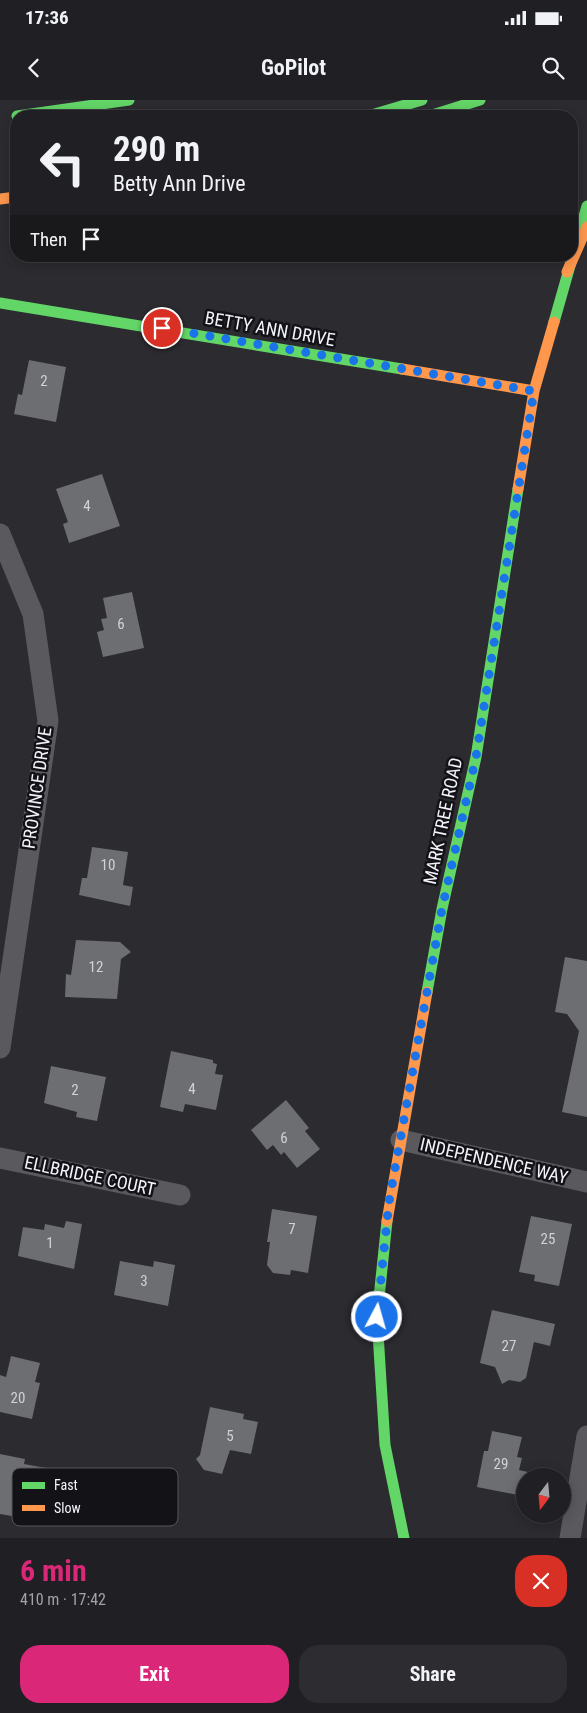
<!DOCTYPE html>
<html lang="en">
<head>
<meta charset="utf-8">
<style>
	:root { --surface:#202024; --page:#2d2d31; --text:#f1f3f6; --muted:#a2a3a6; --line:#3d3e41; --accent:#db2777 }
	body { margin:0; font-family:"Roboto Condensed",sans-serif; background:var(--page); color:var(--text); height:100vh; display:flex; flex-direction:column; font-size:19px; white-space:nowrap }
	* { box-sizing:border-box; margin:0 }
	p { font-size:16px; color:var(--muted) }
	.icon { flex:none; width:28px; height:28px; fill:none; stroke:currentColor; stroke-width:2; stroke-linecap:round; stroke-linejoin:round }
	.map { position:relative; height:1438px; overflow:hidden }
	.panel { display:flex; flex-direction:column; background:var(--surface); flex:1 }
	.panel>* { flex:none }
	.banner { position:absolute; left:10px; top:10px; width:568px; height:152px; border-radius:20px; box-shadow:0 2px 12px #0003,0 0 0 1px var(--line); background:#202024; color:var(--text); overflow:hidden }
	.needle { width:32px; rotate:196deg }
	.tools { position:absolute; left:516px; top:1368px; display:grid; gap:10px }
	.tools a { display:grid; place-items:center; width:55px; height:55px; border-radius:50%; background:var(--surface); box-shadow:0 2px 12px #0003,0 0 0 1px var(--line); font-size:25px }
	.pin { position:absolute; display:grid; place-items:center; width:42px; height:42px; color:#fff; margin:-21px; border:2px solid #fff; border-radius:50%; box-shadow:0 1px 5px #0007 }
	.me { position:absolute; width:55px; margin:-28px; rotate:6deg; stroke-linejoin:round; filter:drop-shadow(0 0 4px #0008) }
	.turn { display:flex; align-items:center; gap:18px; height:105px; padding:0 20px; font-size:22px }
	.turn .icon { width:65px; height:65px; stroke-width:2.5 }
	.turn b { display:block; font-size:35px; line-height:42px }
	.then { display:flex; align-items:center; height:48px; padding:0 20px; background:#0003; gap:10px; font-size:19px }
	.round { display:grid; place-items:center; flex:none; width:52px; height:52px; border-radius:20px; background:var(--page) }
	.overview { display:flex; align-items:center; justify-content:space-between; height:85px; padding:0 20px }
	h1 { font-size:30px; font-weight:700; line-height:38px; color:var(--accent) }
	.cta { display:flex; gap:10px; margin-top:auto; padding:10px 20px }
	.cta a { flex:1; height:58px; border-radius:20px; background:var(--accent); color:#fff; font-size:20px; font-weight:700; line-height:58px; text-align:center }
	.cta a+a { background:var(--page); color:var(--text) }
	.status { display:flex; justify-content:space-between; align-items:center; height:35px; padding:0 25px; background:var(--surface); direction:ltr }
	.status svg { height:14px; fill:currentColor }
	header { display:flex; justify-content:space-between; align-items:center; height:65px; padding:0 20px; background:var(--surface); font-size:22px; font-weight:700 }
	.map>svg:first-child { display:block }
</style>
</head>
<body>
<div class="status"><b>17:36</b><svg viewBox="0 0 49 12"><path d="M0 12V9h3v3zM5 12V6h3v6zM10 12V3h3v9zM15 12V0h3v12zM26 1h20v11H26zM47 4h2v5h-2z"/></svg></div>
<header><svg class="icon" aria-label="back" viewBox="0 0 24 24"><path d="M15 5l-7 7 7 7"/></svg>GoPilot<svg class="icon" aria-label="search" viewBox="0 0 24 24"><circle cx="10" cy="10" r="6"/><path d="M15 15l6 6"/></svg></header>
<div class="map">
<svg width="587" height="1438" viewBox="0 0 587 1438">
	<rect width="100%" height="100%" fill="#2b2b30"/>
	<path fill="#6c6e72" d="M29 260 66 267 56 322 14 314 18 294 22 295Z
		M102 374 120 426 69 443 63 424 68 422 56 389Z
		M132 492 144 548 103 557 97 532 104 530 101 519 107 518 103 498Z
		M92 747 128 752 123 785 133 787 130 806 79 795 82 778H87Z
		M76 840 120 842 131 852 121 859 117 899 65 897 66 874 71 875Z
		M565 857 587 861V1017L562 1012 579 931 567 914 555 912Z
		M171 951 213 960V963L217 964 215 974 223 975 216 1010 185 1004 183 1012 160 1007Z
		M51 966 106 977 97 1021 76 1017 77 1012 44 1003Z
		M286 1000 309 1028 305 1031 320 1049 297 1068 284 1052 281 1055 273 1045 267 1050 251 1030Z
		M272 1109 317 1116 308 1173 291 1170 290 1175 273 1173 267 1165 270 1142H267Z
		M531 1116 572 1124 559 1186 534 1181 535 1175 519 1172Z
		M66 1121 82 1124 74 1169 18 1156 23 1127 44 1130 45 1124 64 1128Z
		M120 1161 153 1167 154 1161 175 1165 168 1206 114 1195Z
		M492 1210 555 1224 550 1246 534 1242 526 1278 520 1282 509 1280 502 1284 495 1267 480 1263Z
		M11 1256 40 1263 35 1282 40 1283 32 1319 0 1312V1275L6 1277Z
		M210 1307 244 1314 243 1319 258 1322 251 1354 230 1350 222 1374 204 1370 196 1359 200 1355Z
		M492 1331 522 1337 517 1357 522 1358 519 1370 528 1372 525 1376 523 1396 477 1387 484 1351H488Z
		M0 1354 25 1359 24 1364 57 1370 53 1390 46 1395 22 1390 17 1417 0 1414Z"/>
	<g fill="none" stroke-linecap="round" stroke-linejoin="round">
		<path stroke="#5a5a5e" stroke-width="21" d="M0 434 33 514 48 621 0 948
			M401 1040 587 1082
			M0 1058 180 1095
			M570 1438 587 1336"/>
		<path stroke="#63d668" stroke-width="11" d="M17 16 129 0
			M368 16 422 0
			M429 16 480 0
			M0 203 402 269
			M554 222 587 106
			M427 892 442 809 476 657 518 389
			M387 1121 377 1217 385 1345 404 1438"/>
		<path stroke="#ff974d" stroke-width="11" d="M0 99 16 97
			M567 172 587 127
			M402 269 534 291
			M518 389 534 291 554 222
			M387 1121 427 892"/>
	</g>
	<g fill="none" stroke-linecap="round" stroke-linejoin="round">
		<path stroke="#1a73e8" stroke-width="9" stroke-dasharray="0 16.2" d="M162 228 534 291 476 657 442 809 389 1102 377 1217"/>
	</g>
	<g text-anchor="middle" stroke-width="5" stroke-linejoin="round" paint-order="stroke">
		<g font-size="15" fill="#d1d2d9">
			<text x="44" y="286">2</text>
			<text x="87" y="411">4</text>
			<text x="121" y="529">6</text>
			<text x="108" y="770">10</text>
			<text x="96" y="872">12</text>
			<text x="192" y="994">4</text>
			<text x="75" y="995">2</text>
			<text x="284" y="1043">6</text>
			<text x="292" y="1134">7</text>
			<text x="548" y="1144">25</text>
			<text x="50" y="1148">1</text>
			<text x="144" y="1186">3</text>
			<text x="509" y="1251">27</text>
			<text x="18" y="1303">20</text>
			<text x="230" y="1341">5</text>
			<text x="501" y="1369">29</text>
		</g>
		<g font-size="18" fill="#f3f4fb" stroke="#121217">
			<text transform="translate(270 229) rotate(10)" y="6">BETTY ANN DRIVE</text>
			<text transform="translate(37 688) rotate(-82)" y="6">PROVINCE DRIVE</text>
			<text transform="translate(443 721) rotate(-78)" y="6">MARK TREE ROAD</text>
			<text transform="translate(494 1061) rotate(13)" y="6">INDEPENDENCE WAY</text>
			<text transform="translate(90 1076) rotate(12)" y="6">ELLBRIDGE COURT</text>
		</g>
	</g>
	<rect x="12" y="1368" width="166" height="58" rx="8" fill="#121217" stroke="#56565b" stroke-width="1"/>
	<rect x="22" y="1382" width="23" height="7" fill="#63d668"/>
	<rect x="22" y="1405" width="23" height="6" fill="#ff974d"/>
	<g font-size="14" fill="#f3f4fb">
		<text x="54" y="1390">Fast</text>
		<text x="54" y="1413">Slow</text>
	</g>
</svg>
<div class="tools">
<a><svg class="needle" viewBox="-14 -14 28 28"><path d="M0-13l5 13h-10z" fill="#e53935"/><path d="M0 13l5-13h-10z" fill="#a2a3a6"/></svg></a>
</div>
<div class="pin" style="left:162px;top:228px;background:#d93025"><svg class="icon" aria-label="arrive" viewBox="0 0 24 24"><path d="M6 21V4h12l-3 4 3 4H6"/></svg></div>
<svg class="me" style="left:377px;top:1217px" viewBox="-20 -20 40 40"><circle r="17" fill="#1a73e8" stroke="#fff" stroke-width="3"/><path d="M0-11L8 9 0 5-8 9z" fill="#fff"/></svg>
<div class="banner">
<div class="turn"><svg class="icon" aria-label="left" viewBox="0 0 24 24"><path d="M17 20v-9H6M10 6l-5 5 5 5"/></svg><div><b>290 m</b>Betty Ann Drive</div></div>
<div class="then">Then<svg class="icon" aria-label="arrive" viewBox="0 0 24 24"><path d="M6 21V4h12l-3 4 3 4H6"/></svg></div>
</div>
</div>
<section class="panel">
<div class="overview"><div><h1>6 min</h1><p>410 m · 17:42</p></div><a class="round" style="background:#d93025;color:#fff"><svg class="icon" aria-label="close" viewBox="0 0 24 24"><path d="M6 6l12 12M18 6L6 18"/></svg></a></div>
<div class="cta"><a>Exit</a><a>Share</a></div>
</section>
</body>
</html>
